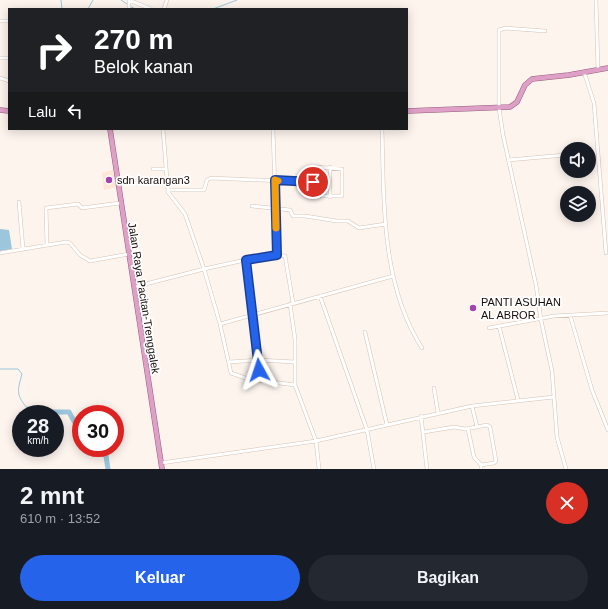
<!DOCTYPE html>
<html lang="id">
<head>
<meta charset="utf-8">
<style>
	:root { --surface:#171b24; --page:#242831; --text:#f1f3f6; --muted:#9ea1a6; --accent:#2563eb }
	body { margin:0; font-family:Arial,sans-serif; background:var(--page); color:var(--text); height:100vh; display:flex; flex-direction:column; font-size:15px; white-space:nowrap }
	* { box-sizing:border-box; margin:0 }
	p { font-size:13px; color:var(--muted) }
	.icon { flex:none; width:22px; height:22px; fill:none; stroke:currentColor; stroke-width:2; stroke-linecap:round; stroke-linejoin:round }
	.map { position:relative; height:469px; overflow:hidden }
	.sheet { display:flex; flex-direction:column; background:var(--surface); flex:1 }
	.sheet>* { flex:none }
	.hud { position:absolute; left:8px; top:8px; width:400px; height:122px; border-radius:0px; box-shadow:0 2px 10px #0003; background:#202124; color:#fff; overflow:hidden }
	.buttons { position:absolute; left:560px; top:142px; display:grid; gap:8px }
	.buttons a { display:grid; place-items:center; width:36px; height:36px; border-radius:50%; background:var(--surface); box-shadow:0 2px 10px #0003; font-size:20px }
	.speed { position:absolute; left:12px; top:405px; display:flex; gap:8px; font-size:20px; font-weight:700; text-align:center }
	.speed>* { display:grid; place-content:center; width:52px; height:52px; border-radius:50%; background:var(--surface); box-shadow:0 2px 10px #0003; line-height:1 }
	.speed small { font-size:10px; font-weight:400 }
	.speed .limit { border:6px solid #d22; background:#fff; color:#111 }
	.pin { position:absolute; display:grid; place-items:center; width:34px; height:34px; color:#fff; margin:-17px; border:2px solid #fff; border-radius:50%; box-shadow:0 1px 4px #0007 }
	.me { position:absolute; width:44px; margin:-22px; rotate:355deg; stroke-linejoin:round; filter:drop-shadow(0 0 3px #0008) }
	.turn { display:flex; align-items:center; gap:14px; height:84px; padding:0 20px; font-size:18px }
	.turn .icon { width:52px; height:52px; stroke-width:2.5 }
	.turn b { display:block; font-size:28px; line-height:34px }
	.then { display:flex; align-items:center; height:38px; padding:0 20px; background:#0003; gap:8px; font-size:15px }
	.round { display:grid; place-items:center; flex:none; width:42px; height:42px; border-radius:21px; background:var(--page) }
	.headline { display:flex; align-items:center; justify-content:space-between; height:68px; padding:0 20px }
	h1 { font-size:24px; font-weight:800; line-height:30px }
	.button { display:flex; gap:8px; margin-top:auto; padding:8px 20px }
	.button a { flex:1; height:46px; border-radius:24px; background:var(--accent); color:#fff; font-size:16px; font-weight:800; line-height:46px; text-align:center }
	.button a+a { background:var(--page); color:var(--text) }
	.map>svg:first-child { display:block }
</style>
</head>
<body>
<div class="map">
<svg width="608" height="469" viewBox="0 0 608 469">
	<rect width="100%" height="100%" fill="#fdf4ee"/>
	<path fill="#fde6d5" d="M113 170 116 187 104 190 102 173Z"/>
	<path fill="#9bc6dc" d="M0 229 9 230 12 249 0 251Z"/>
	<g fill="none" stroke-linecap="round" stroke-linejoin="round">
		<path stroke="#9bc6dc" stroke-width="1" d="M61 0 62 9
			M121 0 127 4
			M130 6 135 9
			M88 9 93 0
			M213 9 237 0
			M0 369H18L22 374C17 392 16 395 28 409"/>
		<path stroke="#9bc6dc" stroke-width="5" d="M28 409 47 412H69L81 434
			M98 448 106 456 108 469"/>
		<g stroke="#d6c2b2" stroke-width="4">
			<path id="minor" d="M129 0 151 9
				M596 0 598 70
				M129 9V0
				M164 9 167 0
				M0 21H9
				M545 31 506 28 499 30V108L503 135 536 285 541 320 552 371 557 437 566 469
				M0 58H9
				M584 72 594 103 606 253
				M0 78 9 81
				M163 129 168 192 185 214 204 269 259 257 277 255 273 129
				M382 129C384 202 381 284 422 348
				M508 160 565 155
				M315 167 342 169V196H314V169Z
				M330 167V197
				M153 169H166
				M168 190H204L207 180 211 178 330 183
				M19 202 23 249
				M252 206 290 210 293 216H305L337 221H348L359 228 386 224
				M47 245 46 208 78 204 82 208 120 203
				M0 253 66 242 70 243 80 255 90 261 129 254
				M277 255 285 256 293 303
				M134 287 204 269 220 324 231 373 248 379 295 385 316 441 472 406 554 397
				M320 296 367 430 374 469
				M290 304 295 339V385
				M570 315 592 390 608 430
				M220 324 393 276
				M499 326 518 400
				M489 328 554 316 608 313
				M365 332 387 425
				M229 362 258 360 246 260
				M260 380 258 360 295 362
				M434 388 438 413
				M472 406 477 427 487 425 490 427 496 461 494 463 481 465V469
				M421 416 427 469
				M468 429 474 457 481 465
				M424 432 454 427 465 429 477 427
				M161 463 316 441 319 469"/>
		</g>
		<g stroke="#935e7b" stroke-width="5.5">
			<path id="trunk" d="M0 110 9 111
				M407 111 510 107 517 102 525 85 532 79 569 75 608 68
				M110 129 162 469"/>
		</g>
		<use href="#minor" stroke="#fff" stroke-width="3"/>
		<use href="#trunk" stroke="#dfa0c7" stroke-width="4.5"/>
	</g>
	<g fill="none" stroke-linecap="round" stroke-linejoin="round">
		<g stroke="#184099" stroke-width="10">
			<path id="route" d="M259 370 246 260 277 255 275 180 313 182"/>
		</g>
		<use href="#route" stroke="#2563eb" stroke-width="7"/>
		<path stroke="#f59e0b" stroke-width="7" d="M276 228 275 180 278 181"/>
	</g>
	<g fill="#a245ae" stroke="#fff" stroke-width="1.5">
		<circle cx="109" cy="180" r="4"/>
		<circle cx="473" cy="308" r="4"/>
	</g>
	<g text-anchor="middle" stroke-width="3.5" stroke-linejoin="round" paint-order="stroke">
		<g font-size="11" fill="#140d08" stroke="#fff" text-anchor="start">
			<text x="117" y="184">sdn karangan3</text>
			<text x="481" y="306">PANTI ASUHAN<tspan x="481" dy="13">AL ABROR</tspan></text>
		</g>
		<g font-size="11" fill="#140d08" stroke="#fff">
			<text transform="translate(144 298) rotate(81)" y="4">Jalan Raya Pacitan-Trenggalek</text>
		</g>
	</g>
</svg>
<div class="buttons">
<a><svg class="icon" aria-label="sound" viewBox="0 0 24 24"><path d="M4 9h4l5-4v14l-5-4H4zM17 9q2 3 0 6"/></svg></a>
<a><svg class="icon" aria-label="layers" viewBox="0 0 24 24"><path d="M12 4l9 5-9 5-9-5zM3 14l9 5 9-5"/></svg></a>
</div>
<div class="speed"><div>28<small>km/h</small></div><div class="limit">30</div></div>
<div class="pin" style="left:313px;top:182px;background:#d93025"><svg class="icon" aria-label="arrive" viewBox="0 0 24 24"><path d="M6 21V4h12l-3 4 3 4H6"/></svg></div>
<svg class="me" style="left:259px;top:370px" viewBox="-20 -20 40 40"><path d="M0-17L14 15 0 8-14 15z" fill="#2563eb" stroke="#fff" stroke-width="4"/></svg>
<div class="hud">
<div class="turn"><svg class="icon" aria-label="right" viewBox="0 0 24 24"><path d="M7 20v-9h11M14 6l5 5-5 5"/></svg><div><b>270 m</b>Belok kanan</div></div>
<div class="then">Lalu<svg class="icon" aria-label="left" viewBox="0 0 24 24"><path d="M17 20v-9H6M10 6l-5 5 5 5"/></svg></div>
</div>
</div>
<section class="sheet">
<div class="headline"><div><h1>2 mnt</h1><p>610 m · 13:52</p></div><a class="round" style="background:#d93025;color:#fff"><svg class="icon" aria-label="close" viewBox="0 0 24 24"><path d="M6 6l12 12M18 6L6 18"/></svg></a></div>
<div class="button"><a>Keluar</a><a>Bagikan</a></div>
</section>
</body>
</html>
